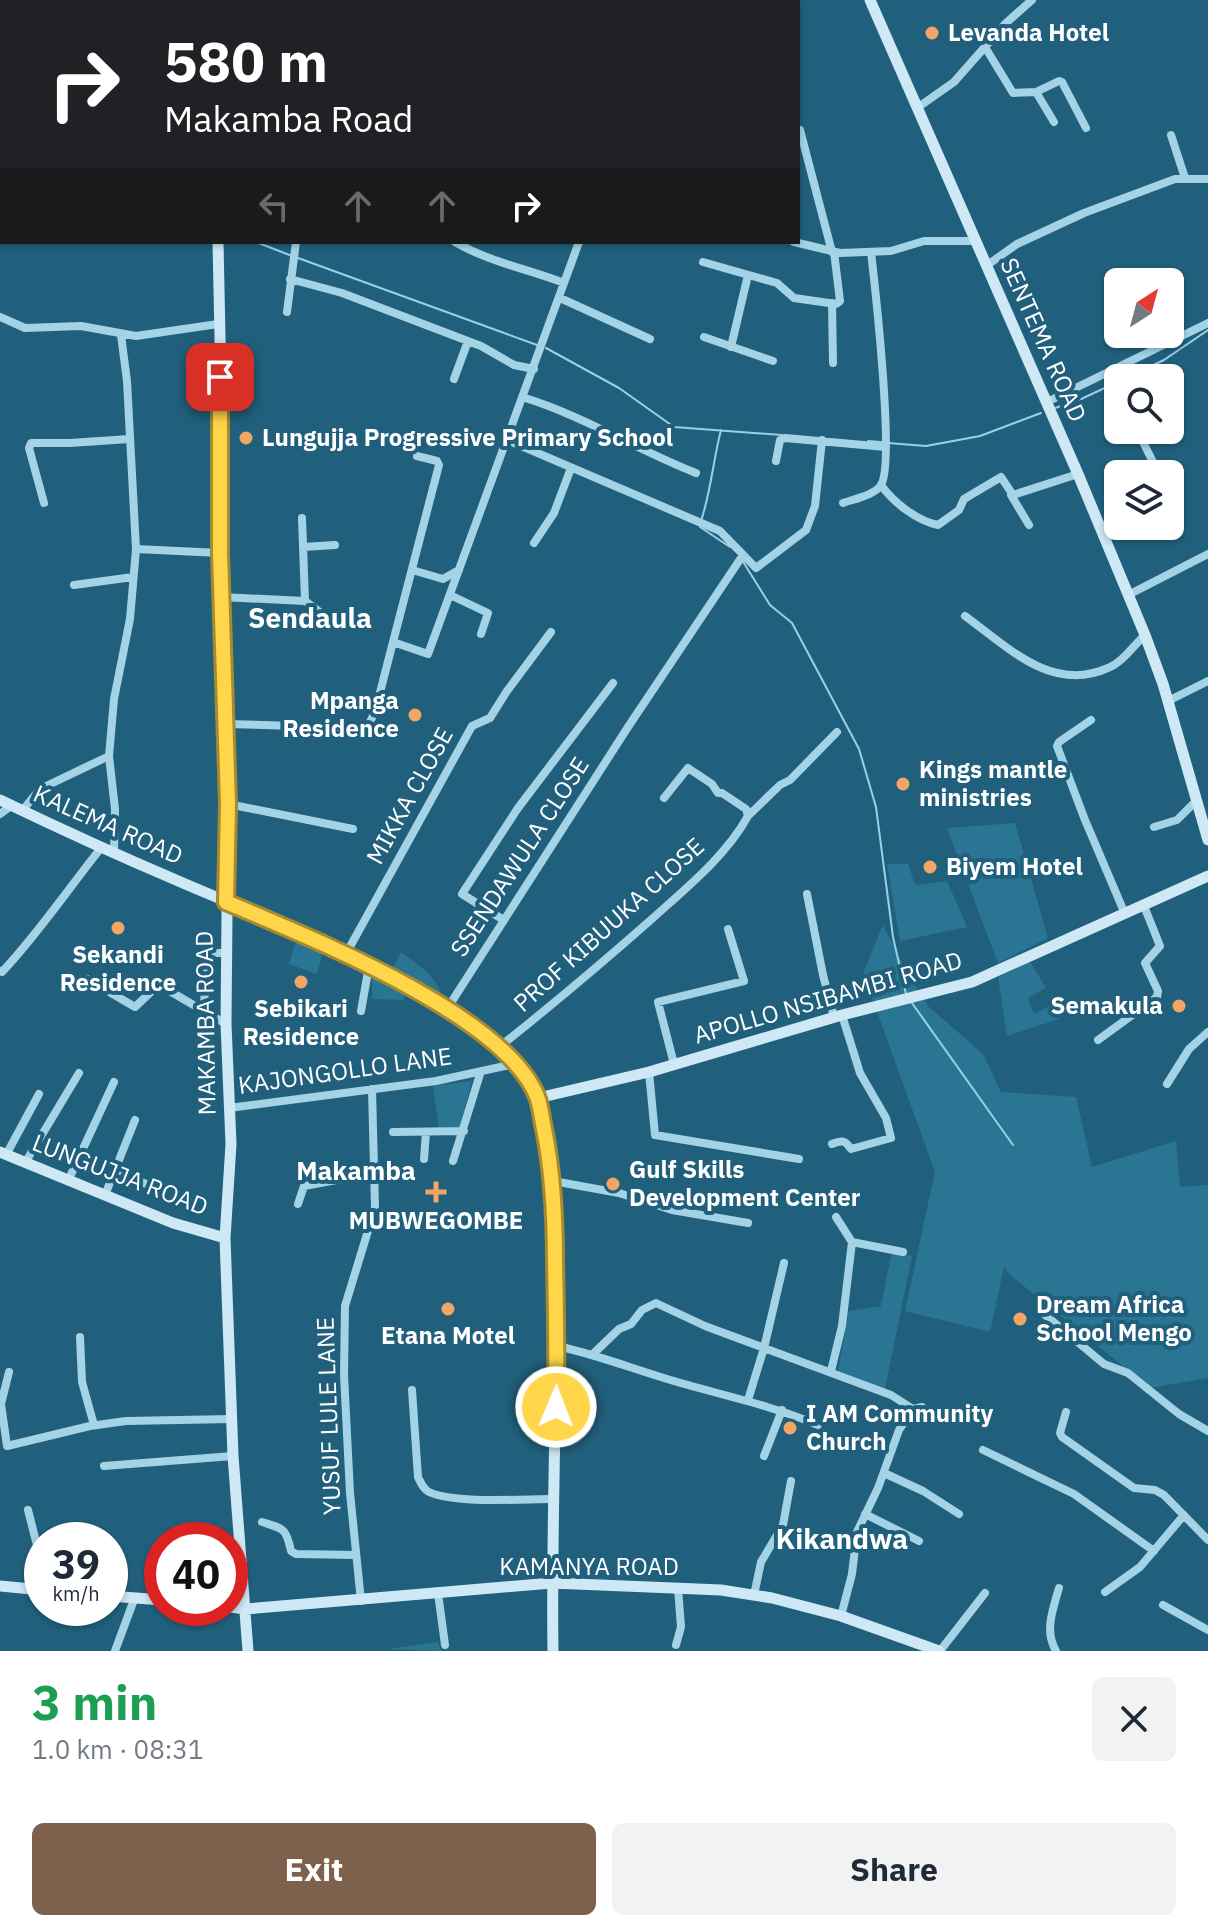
<!DOCTYPE html>
<html lang="en">
<head>
<meta charset="utf-8">
<style>
	:root { --surface:#fff; --page:#f2f2f3; --text:#1f2937; --muted:#747a83; --accent:#7e614c }
	body { margin:0; font-family:"IBM Plex Sans",sans-serif; background:var(--page); color:var(--text); height:100vh; display:flex; flex-direction:column; font-size:30px; white-space:nowrap }
	* { box-sizing:border-box; margin:0 }
	p { font-size:26px; color:var(--muted) }
	.icon { flex:none; width:44px; height:44px; fill:none; stroke:currentColor; stroke-width:2; stroke-linecap:round; stroke-linejoin:round }
	.map { position:relative; height:1651px; overflow:hidden }
	.panel { display:flex; flex-direction:column; background:var(--surface); flex:1 }
	.panel>* { flex:none }
	.top-card { position:absolute; left:0px; top:0px; width:800px; height:244px; box-shadow:0 2px 6px #0004; background:#202124; color:#fff; overflow:hidden }
	.needle { width:52px; rotate:36deg }
	.controls { position:absolute; left:1104px; top:268px; display:grid; gap:16px }
	.controls a { display:grid; place-items:center; width:80px; height:80px; border-radius:12px; background:var(--surface); box-shadow:0 2px 6px #0004; font-size:40px }
	.speed { position:absolute; left:24px; top:1522px; display:flex; gap:16px; font-size:40px; font-weight:700; text-align:center }
	.speed>* { display:grid; place-content:center; width:104px; height:104px; border-radius:50%; background:var(--surface); box-shadow:0 2px 6px #0004; line-height:1 }
	.speed small { font-size:20px; font-weight:400 }
	.speed .limit { border:12px solid #d22; background:#fff; color:#111 }
	.pin { position:absolute; display:grid; place-items:center; width:68px; height:68px; color:#fff; margin:-34px; border-radius:16px; box-shadow:0 4px 12px #0006 }
	.me { position:absolute; width:88px; margin:-44px; rotate:1deg; stroke-linejoin:round; filter:drop-shadow(0 0 6px #0008) }
	.turn { display:flex; align-items:center; gap:28px; height:168px; padding:0 32px; font-size:36px }
	.turn .icon { width:104px; height:104px; stroke-width:2.5 }
	.turn b { display:block; font-size:56px; line-height:68px }
	.lanes { display:flex; align-items:center; height:76px; padding:0 32px; background:#0003; justify-content:center; gap:40px; direction:ltr }
	.lanes .off { opacity:.35 }
	.round { display:grid; place-items:center; flex:none; width:84px; height:84px; border-radius:12px; background:var(--page) }
	.overview { display:flex; align-items:center; justify-content:space-between; height:136px; padding:0 32px }
	h1 { font-size:48px; font-weight:800; line-height:60px; color:#1e9e55 }
	.button { display:flex; gap:16px; margin-top:auto; padding:16px 32px }
	.button a { flex:1; height:92px; border-radius:12px; background:var(--accent); color:#fff; font-size:32px; font-weight:800; line-height:92px; text-align:center }
	.button a+a { background:var(--page); color:var(--text) }
	.map>svg:first-child { display:block }
</style>
</head>
<body>
<div class="map">
<svg width="1208" height="1651" viewBox="0 0 1208 1651">
	<rect width="100%" height="100%" fill="#21607c"/>
	<path fill="#2b7594" d="M1015 823 1048 938 998 963 947 828Z
		M887 864H908L915 885 947 881 967 927 900 941Z
		M883 925 907 973 929 1007 983 1054 1001 1092 1076 1097 1092 1167 1176 1141 1180 1187 1208 1185V1378L1150 1388 1010 1275 1004 1267 990 1332 905 1311 935 1172 863 973Z
		M297 938 323 951 317 974 289 964Z
		M401 952C419 966 438 976 443 1000L392 969Z
		M1030 962 1046 988 1028 998 1034 1014 1053 1004 1059 1019 1007 1036 998 977Z
		M372 975 405 994 403 1000 372 999Z
		M472 1081 459 1127H439L433 1086Z
		M892 1251 912 1256 885 1389 838 1371 849 1311 881 1306Z
		M438 1642 441 1651 388 1649Z"/>
	<g fill="none" stroke-linecap="round" stroke-linejoin="round">
		<path stroke="#98d1e7" stroke-width="2" d="M0 173 2 174
			M256 242 292 256
			M298 258 537 345
			M546 348 619 388 674 427 782 435
			M1126 378 1164 360 1208 330
			M1055 408 1079 400 1109 386
			M868 441 881 442
			M888 443 926 446 980 436 1041 413
			M701 521C711 491 713 461 721 430
			M700 527 730 547
			M742 560 770 605 792 623 859 749 876 807 893 937 906 994
			M912 1003 1013 1145"/>
		<path stroke="#a4d3e6" stroke-width="8" d="M192 0V2
			M401 0V2
			M546 0V2
			M633 0V2
			M673 2 674 0
			M985 47 1013 93 1036 92 1054 122
			M0 91H2
			M1036 92 1059 81 1062 82 1086 128
			M917 108 954 82 1006 23 1032 0
			M800 130 832 252
			M1171 135 1185 178
			M455 242C489 262 528 269 564 283
			M794 242 840 253 891 251 924 241H975
			M703 262 777 283 794 298 836 304 840 301 834 252
			M986 266 1017 244 1084 213 1175 179H1208
			M290 279 342 293 481 346 514 365 534 369
			M560 298 650 339
			M832 303 833 363
			M287 312 296 242
			M0 317 25 328 81 326 136 336 218 324
			M704 337 773 361
			M731 347 748 275
			M1108 374 1118 393
			M454 379 468 341
			M522 397C582 415 637 450 696 473
			M1047 402 1208 323
			M1137 430 1153 462
			M507 440 720 531 756 568 806 530 815 506 822 440
			M776 461 780 440 785 438 886 447
			M881 485C893 502 917 521 938 525L959 510 964 499 1001 477 1013 495 1078 474
			M1011 495 1029 525
			M44 503 29 448 31 443H70L129 439
			M843 503C854 499 875 495 881 485 895 463 875 286 871 252
			M302 518 305 601
			M534 543 554 513 571 468
			M303 547 335 545
			M136 549 220 553
			M412 570 443 579 459 570
			M74 585 133 577
			M450 595 488 613 481 634
			M1128 595 1208 554
			M222 597 305 601 329 619 354 623
			M965 616C1009 648 1052 693 1108 668 1122 663 1134 645 1145 635
			M393 642 439 465 437 461 417 456
			M1168 701 1208 681
			M1091 720 1059 742 1057 746 1085 820 1125 914
			M226 724 367 728 375 712 393 642 428 654 579 242
			M109 756 115 809 114 854
			M228 804 353 829
			M22 811 40 789 109 756 114 699 130 619 136 549 127 381 121 335
			M0 814 11 806
			M748 816 780 785 790 780 837 732
			M1154 827 1177 820 1196 801
			M807 894 823 975 834 1017
			M502 919 462 894 518 808 613 683
			M346 954 472 726 490 718 507 691 551 632
			M0 971 2 972C38 934 68 889 101 848
			M87 979 135 1007 155 988 161 986 226 1024
			M447 1009 628 727 743 555
			M203 1011 209 957 211 953H226
			M361 1011 369 966
			M1098 1040 1157 997 1158 991 1145 963 1160 946 1144 906
			M498 1048C551 1006 602 963 653 918 686 888 726 856 748 816L746 809 722 793H718L712 784 688 768 664 798
			M674 1064 658 1002 744 981 728 929
			M649 1072 655 1135 799 1159
			M1167 1084 1189 1049 1208 1032
			M229 1108 436 1081 514 1064
			M393 1132 464 1131
			M832 1144C842 1140 845 1140 851 1149L891 1138 886 1118 860 1073 842 1015
			M6 1155 39 1094
			M424 1159 426 1132
			M453 1161 481 1071
			M25 1163 79 1073
			M115 1171 146 1184
			M68 1181 114 1082
			M553 1181 619 1193 672 1210 748 1223
			M105 1195 135 1120
			M298 1204 304 1186 374 1173
			M836 1217 852 1242
			M1044 1314 1104 1364 1128 1373 1179 1414 1208 1431
			M80 1337 82 1382 94 1425
			M557 1346C594 1354 628 1367 664 1378 716 1394 768 1404 818 1425
			M593 1354 619 1329 631 1324 642 1310 656 1303 705 1326 891 1395 913 1409
			M831 1371 842 1326 852 1242 903 1252
			M9 1372 1 1404 7 1446 90 1426 126 1421 232 1419
			M412 1390 418 1477C421 1483 423 1489 429 1492 454 1504 524 1499 553 1499
			M748 1400 764 1348 784 1263
			M1066 1412 1060 1433 1062 1437 1134 1488 1155 1490 1164 1495 1208 1540
			M983 1450 1074 1494 1154 1551
			M764 1456 782 1410
			M104 1466 233 1456
			M884 1473 923 1491 959 1514
			M28 1510 42 1565
			M865 1514 919 1541
			M262 1522C284 1529 286 1528 291 1551L296 1554 356 1555
			M80 1540 85 1537
			M1105 1592 1140 1567 1184 1515
			M438 1593 445 1645
			M754 1595 761 1562 783 1525 791 1481
			M361 1601 350 1493 344 1375 345 1306 375 1208 372 1089
			M1163 1605 1208 1630
			M841 1616 852 1574 857 1532 878 1488 899 1430 913 1409 922 1407
			M676 1645 681 1627 678 1588
			M115 1651 135 1597
			M940 1651 985 1593
			M1056 1651C1044 1631 1053 1609 1059 1588"/>
		<path stroke="#cee9f5" stroke-width="11" d="M870 0 1078 474 1145 635 1163 684 1208 840
			M479 2 491 0
			M218 242 222 431 220 553 228 804 226 1024 231 1144 225 1238 233 1456 248 1651
			M0 800C58 828 117 855 176 880 267 920 498 1004 537 1098 541 1106 542 1118 543 1127 553 1173 554 1218 555 1265 558 1394 551 1522 553 1651
			M538 1098 649 1072 842 1015 972 982 1208 876
			M0 1152 173 1223 225 1238
			M0 1586 42 1590
			M110 1596 162 1600
			M230 1607 246 1609 552 1583 721 1590 772 1598 841 1616 939 1651"/>
	</g>
	<g fill="none" stroke-linecap="round" stroke-linejoin="round">
		<g stroke="#a68a30" stroke-width="20">
			<path id="route" d="M220 377V553L228 804 226 902C305 936 508 1015 538 1099 541 1109 542 1120 544 1129 553 1173 555 1217 555 1262 556 1310 557 1358 556 1407"/>
		</g>
		<use href="#route" stroke="#ffd54a" stroke-width="14"/>
	</g>
	<g fill="#f2a666" stroke="#21607c" stroke-width="3">
		<circle cx="932" cy="33" r="8"/>
		<circle cx="246" cy="438" r="8"/>
		<circle cx="415" cy="715" r="8"/>
		<circle cx="903" cy="784" r="8"/>
		<circle cx="930" cy="867" r="8"/>
		<circle cx="118" cy="928" r="8"/>
		<circle cx="301" cy="982" r="8"/>
		<circle cx="1179" cy="1006" r="8"/>
		<circle cx="613" cy="1184" r="8"/>
		<path d="M432 1180h8v8h8v8h-8v8h-8v-8h-8v-8h8z"/>
		<circle cx="448" cy="1309" r="8"/>
		<circle cx="1020" cy="1319" r="8"/>
		<circle cx="790" cy="1428" r="8"/>
	</g>
	<g text-anchor="middle" stroke-width="8" stroke-linejoin="round" paint-order="stroke">
		<g font-size="24" font-weight="bold" fill="#fff" stroke="#21607c" text-anchor="start">
			<text x="948" y="41">Levanda Hotel</text>
			<text x="262" y="446">Lungujja Progressive Primary School</text>
			<text x="399" y="709" text-anchor="end">Mpanga<tspan x="399" dy="28">Residence</tspan></text>
			<text x="919" y="778">Kings mantle<tspan x="919" dy="28">ministries</tspan></text>
			<text x="946" y="875">Biyem Hotel</text>
			<text x="118" y="963" text-anchor="middle">Sekandi<tspan x="118" dy="28">Residence</tspan></text>
			<text x="1163" y="1014" text-anchor="end">Semakula</text>
			<text x="301" y="1017" text-anchor="middle">Sebikari<tspan x="301" dy="28">Residence</tspan></text>
			<text x="629" y="1178">Gulf Skills<tspan x="629" dy="28">Development Center</tspan></text>
			<text x="436" y="1229" text-anchor="middle">MUBWEGOMBE</text>
			<text x="1036" y="1313">Dream Africa<tspan x="1036" dy="28">School Mengo</tspan></text>
			<text x="448" y="1344" text-anchor="middle">Etana Motel</text>
			<text x="806" y="1422">I AM Community<tspan x="806" dy="28">Church</tspan></text>
		</g>
		<g font-size="24" fill="#fff" stroke="#21607c">
			<text transform="translate(1043 340) rotate(66)" y="8">SENTEMA ROAD</text>
			<text transform="translate(410 796) rotate(-61)" y="8">MIKKA CLOSE</text>
			<text transform="translate(108 825) rotate(24)" y="8">KALEMA ROAD</text>
			<text transform="translate(520 857) rotate(-57)" y="8">SSENDAWULA CLOSE</text>
			<text transform="translate(609 925) rotate(-42)" y="8">PROF KIBUUKA CLOSE</text>
			<text transform="translate(828 998) rotate(-16)" y="8">APOLLO NSIBAMBI ROAD</text>
			<text transform="translate(206 1023) rotate(-91)" y="8">MAKAMBA ROAD</text>
			<text transform="translate(345 1071) rotate(-8)" y="8">KAJONGOLLO LANE</text>
			<text transform="translate(120 1175) rotate(21)" y="8">LUNGUJJA ROAD</text>
			<text transform="translate(329 1416) rotate(-92)" y="8">YUSUF LULE LANE</text>
			<text x="589" y="1575">KAMANYA ROAD</text>
		</g>
		<g font-size="26" font-weight="bold" fill="#fff" stroke="#21607c">
			<text x="356" y="1180">Makamba</text>
		</g>
		<g font-size="28" font-weight="bold" fill="#fff" stroke="#21607c">
			<text x="310" y="628">Sendaula</text>
			<text x="842" y="1549">Kikandwa</text>
		</g>
	</g>
</svg>
<div class="controls">
<a><svg class="needle" viewBox="-14 -14 28 28"><path d="M0-13l5 13h-10z" fill="#e53935"/><path d="M0 13l5-13h-10z" fill="#747a83"/></svg></a>
<a><svg class="icon" aria-label="search" viewBox="0 0 24 24"><circle cx="10" cy="10" r="6"/><path d="M15 15l6 6"/></svg></a>
<a><svg class="icon" aria-label="layers" viewBox="0 0 24 24"><path d="M12 4l9 5-9 5-9-5zM3 14l9 5 9-5"/></svg></a>
</div>
<div class="speed"><div>39<small>km/h</small></div><div class="limit">40</div></div>
<div class="pin" style="left:220px;top:377px;background:#d93025"><svg class="icon" aria-label="arrive" viewBox="0 0 24 24"><path d="M6 21V4h12l-3 4 3 4H6"/></svg></div>
<svg class="me" style="left:556px;top:1407px" viewBox="-20 -20 40 40"><circle r="17" fill="#ffd54a" stroke="#fff" stroke-width="3"/><path d="M0-11L8 9 0 5-8 9z" fill="#fff"/></svg>
<div class="top-card">
<div class="turn"><svg class="icon" aria-label="right" viewBox="0 0 24 24"><path d="M7 20v-9h11M14 6l5 5-5 5"/></svg><div><b>580 m</b>Makamba Road</div></div>
<div class="lanes"><svg class="icon off" aria-label="left" viewBox="0 0 24 24"><path d="M17 20v-9H6M10 6l-5 5 5 5"/></svg><svg class="icon off" aria-label="ahead" viewBox="0 0 24 24"><path d="M12 20V5M6 11l6-6 6 6"/></svg><svg class="icon off" aria-label="ahead" viewBox="0 0 24 24"><path d="M12 20V5M6 11l6-6 6 6"/></svg><svg class="icon" aria-label="right" viewBox="0 0 24 24"><path d="M7 20v-9h11M14 6l5 5-5 5"/></svg></div>
</div>
</div>
<section class="panel">
<div class="overview"><div><h1>3 min</h1><p>1.0 km · 08:31</p></div><a class="round"><svg class="icon" aria-label="close" viewBox="0 0 24 24"><path d="M6 6l12 12M18 6L6 18"/></svg></a></div>
<div class="button"><a>Exit</a><a>Share</a></div>
</section>
</body>
</html>
